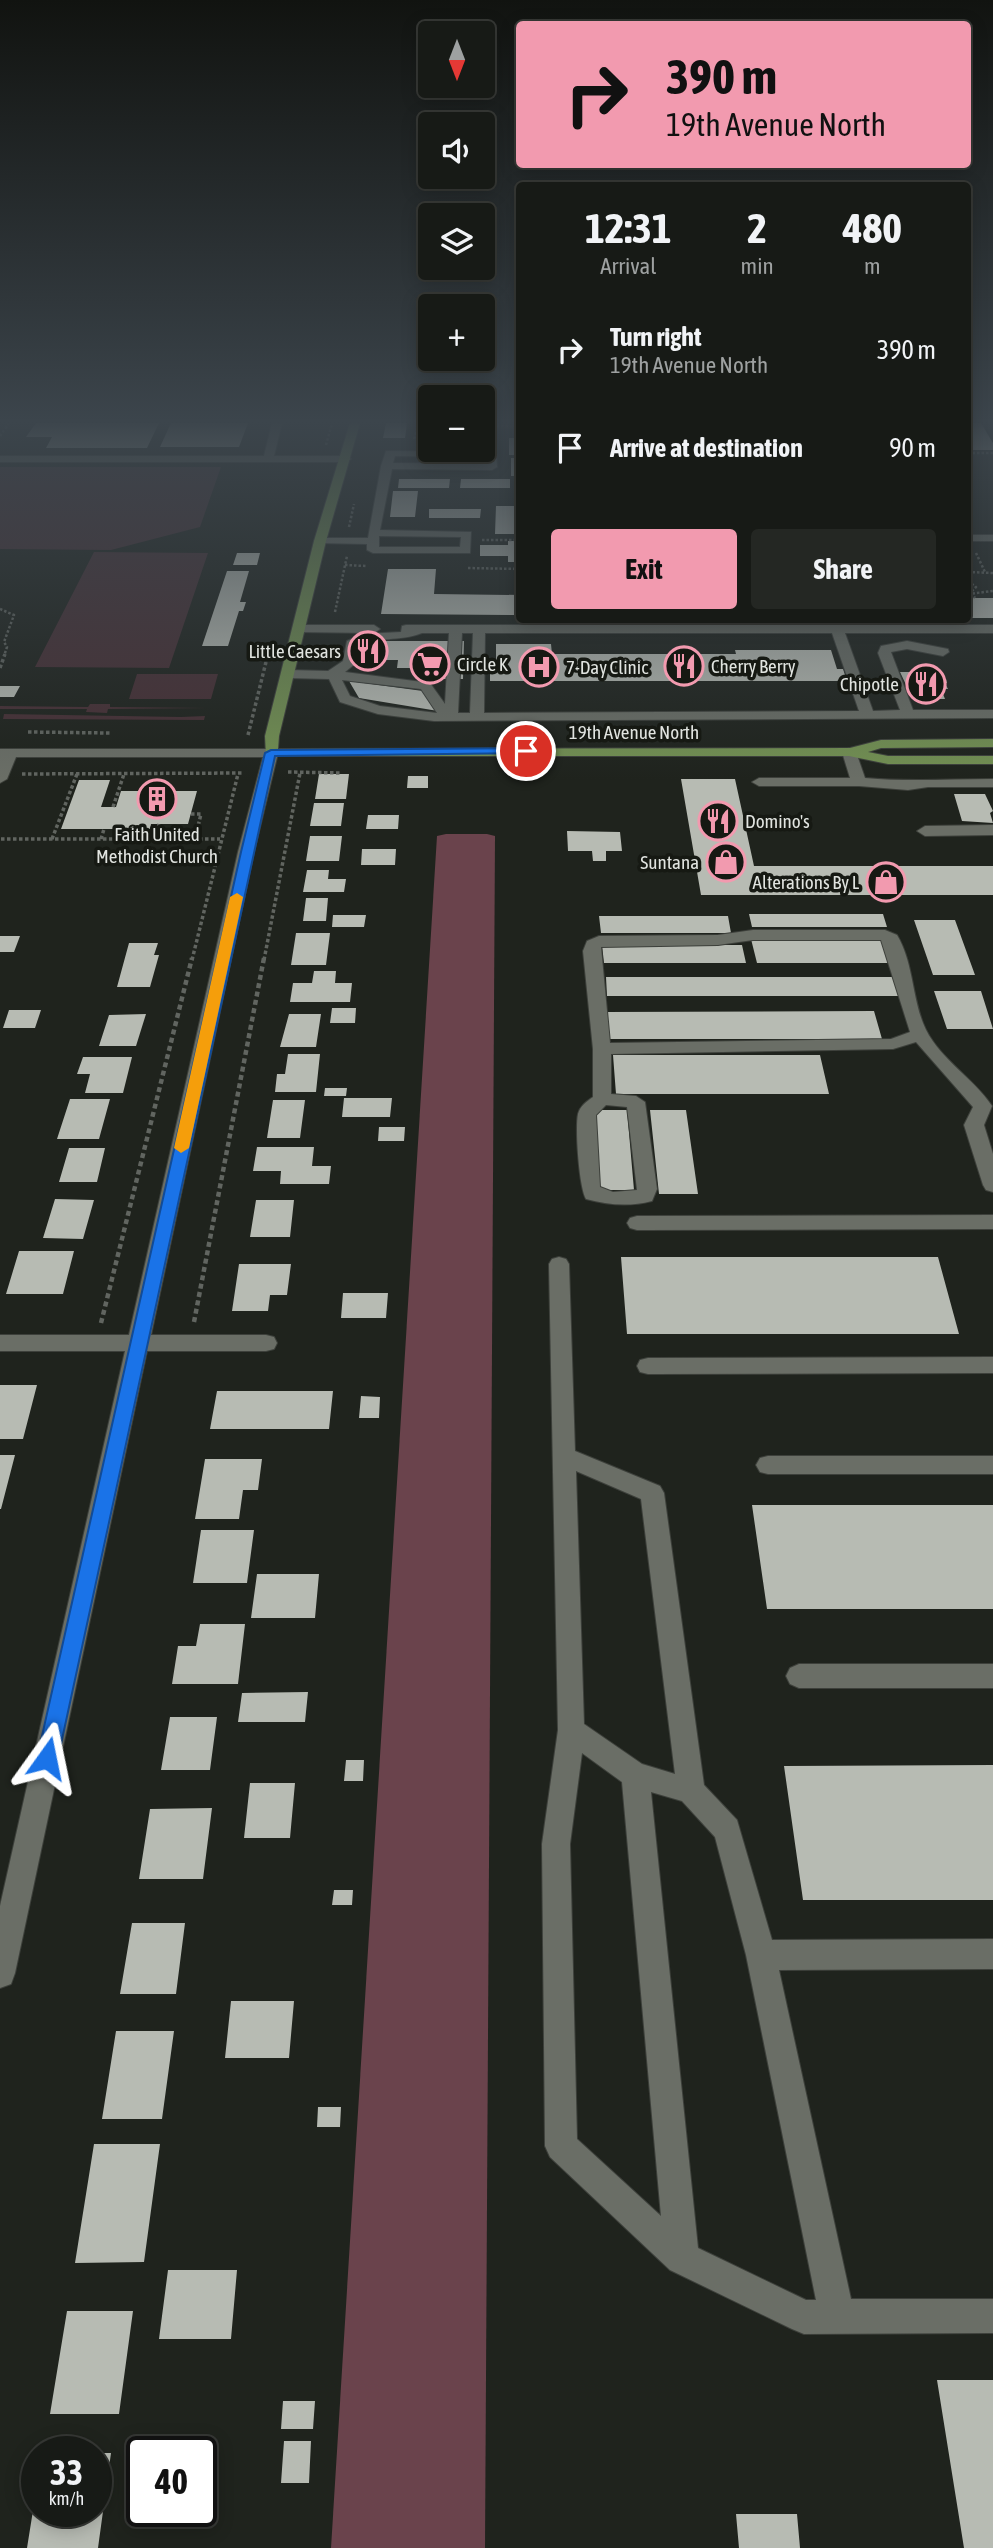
<!DOCTYPE html>
<html lang="en">
<head>
<meta charset="utf-8">
<style>
	:root { --surface:#171a16; --page:#242723; --text:#f1f3f6; --muted:#9ea1a1; --line:#363835; --accent:#f29aaf }
	body { margin:0; font-family:"Asap Condensed",sans-serif; background:var(--page); color:var(--text); height:100vh; display:flex; flex-direction:column; font-size:26px; white-space:nowrap }
	* { box-sizing:border-box; margin:0 }
	p { font-size:23px; color:var(--muted) }
	.icon { flex:none; width:38px; height:38px; fill:none; stroke:currentColor; stroke-width:2; stroke-linecap:round; stroke-linejoin:round }
	.map { position:relative; flex:1; overflow:hidden }
	.side { position:absolute; left:516px; top:182px; width:455px; height:441px; display:flex; flex-direction:column; background:var(--surface); border-radius:7px; box-shadow:0 4px 18px #0003,0 0 0 2px var(--line) }
	.side>* { flex:none }
	.banner { position:absolute; left:516px; top:21px; width:455px; height:147px; border-radius:7px; box-shadow:0 4px 18px #0003,0 0 0 2px var(--line); background:#f29aaf; color:#111; overflow:hidden }
	.needle { width:46px; rotate:180deg }
	.fabs { position:absolute; left:418px; top:21px; display:grid; gap:14px }
	.fabs a { display:grid; place-items:center; width:77px; height:77px; border-radius:7px; background:var(--surface); box-shadow:0 4px 18px #0003,0 0 0 2px var(--line); font-size:35px }
	.speed { position:absolute; left:21px; top:2436px; display:flex; gap:14px; font-size:35px; font-weight:700; text-align:center }
	.speed>* { display:grid; place-content:center; width:91px; height:91px; border-radius:50%; background:var(--surface); box-shadow:0 4px 18px #0003,0 0 0 2px var(--line); line-height:1 }
	.speed small { font-size:18px; font-weight:400 }
	.speed .limit { border:4px solid #111; border-radius:10px; background:#fff; color:#111 }
	.pin { position:absolute; display:grid; place-items:center; width:60px; height:60px; color:#fff; margin:-30px; border:4px solid #fff; border-radius:50%; box-shadow:0 2px 7px #0007 }
	.me { position:absolute; width:77px; margin:-38px; rotate:12deg; stroke-linejoin:round; filter:drop-shadow(0 0 5px #0008) }
	.turn { display:flex; align-items:center; gap:24px; height:147px; padding:0 35px; font-size:32px }
	.turn .icon { width:91px; height:91px; stroke-width:2.5 }
	.turn b { display:block; font-size:49px; line-height:60px }
	.eta { display:flex; justify-content:space-evenly; align-items:center; height:119px; text-align:center }
	.eta b { font-size:42px; font-weight:700; line-height:49px }
	.button { display:flex; gap:14px; margin-top:auto; padding:14px 35px }
	.button a { flex:1; height:80px; border-radius:7px; background:var(--accent); color:#111; font-size:28px; font-weight:700; line-height:80px; text-align:center }
	.button a+a { background:var(--page); color:var(--text) }
	ul { padding:0; list-style:none }
	li { display:flex; align-items:center; gap:21px; height:98px; padding:0 35px }
	li div { flex:1 }
	li b { display:block; font-size:26px }
	li em { font-style:normal }
	.map>svg:first-child { display:block }
</style>
</head>
<body>
<div class="map">
<svg width="993" height="2548" viewBox="0 0 993 2548">
	<rect width="100%" height="100%" fill="#1f231d"/>
	<path fill="#473035" d="M0 467H221L200 527 111 550 0 549Z
		M94 552 208 553 169 668 35 667Z
		M137 674H218L211 699H129Z
		M90 704H110V707L208 708 108 709 107 713 86 712 87 709H0V706L88 707Z
		M4 714 181 717 205 716 204 720 3 719Z"/>
	<path fill="#6a434c" d="M446 834H487L495 836 485 2548H331L437 836Z"/>
	<path fill="#b7bbb3" d="M36 423H159L147 448H46L52 437H26Z
		M171 423H248L239 447H160Z
		M386 423H407L405 438H383Z
		M968 423H981L993 443V450H968Z
		M509 438H520V455H509Z
		M511 458H520V476H511Z
		M399 479H450L449 488H398Z
		M461 479H510V488H460Z
		M393 491H418L415 517H390Z
		M496 506H520V534H495Z
		M429 509H481L480 518H429Z
		M508 541H520V562H508V556H480V545H508Z
		M237 553H260L257 565H233Z
		M388 569H436L434 594 520 595V615L381 614Z
		M227 571H249L240 602H246L243 611H239L228 646H202Z
		M968 598H993V618H968Z
		M366 641H464L463 679H442L443 668H397L398 660H358L360 644Z
		M496 644H551L552 654H736L735 650H831L837 669H843L847 681H490V669H496Z
		M900 672H937L940 679H946L947 683H945L948 689H941L945 699H919L915 689H908Z
		M349 681 423 691 438 711 359 698Z
		M0 686H20L14 697H0Z
		M319 774H349L346 799H315Z
		M408 776H428V788H407Z
		M681 779H735L754 866H993V895H701Z
		M79 780H110L101 807H116L121 791H197L188 824H151L150 829H61Z
		M954 794H985L993 811 990 813 993 823 962 821Z
		M314 803H344L341 826H310Z
		M368 815H399L398 829H366Z
		M567 831 620 832 622 851H606V861H593L592 851H568Z
		M310 836H342L339 861H306Z
		M362 849H396L395 865H361Z
		M307 870H329L328 879H346L344 892H303Z
		M306 898H328L326 921H303Z
		M749 914H883L887 927H752Z
		M333 915H366L364 927H332Z
		M599 916H728L731 933H601Z
		M914 920H955L975 975H933Z
		M296 933H330L326 965H291Z
		M0 936H20L14 952H0Z
		M882 938 890 963H757L751 939Z
		M129 943H158L154 955H159L150 987H117Z
		M602 945H742L746 963H604Z
		M314 971H336L335 983H352L350 1002H290L293 983H312Z
		M606 977H894L900 996H607Z
		M934 991H981L993 1029H947Z
		M332 1008H356L355 1023H330Z
		M9 1010H41L35 1028H3Z
		M874 1011 882 1039H610L607 1012Z
		M146 1014 136 1046H99L109 1015Z
		M289 1014H321L316 1047H280Z
		M288 1054H320L316 1092H275L277 1074H285Z
		M613 1055H820L829 1094H616Z
		M83 1057H132L123 1093H85L90 1074H77Z
		M325 1088H347L346 1096H324Z
		M344 1098H392L390 1117H342Z
		M70 1099H110L99 1139H57Z
		M273 1100H305L300 1138H267Z
		M592 1110H627L634 1190H598Z
		M650 1110H686L698 1194H659Z
		M379 1127H405L404 1141H378Z
		M257 1147H314L312 1166H331L329 1184H280L281 1171H253Z
		M69 1148H105L97 1182H59Z
		M55 1199 94 1200 83 1239 43 1238Z
		M256 1200H294L290 1237H250Z
		M19 1251H74L63 1294H6Z
		M621 1257H938L959 1334H627Z
		M239 1264H291L287 1295H270L268 1311H232Z
		M343 1293H388L386 1318H341Z
		M0 1385H37L23 1439H0Z
		M217 1391H333L329 1429H210Z
		M361 1396 380 1397 379 1418H359Z
		M0 1455H15L1 1509H0Z
		M205 1459H262L258 1490H243L239 1519H195Z
		M752 1505H993V1609H767Z
		M201 1530H254L247 1583H193Z
		M257 1574H319L315 1618H251Z
		M200 1624H245L238 1684H172L178 1646H196Z
		M308 1692 305 1722H238L242 1693Z
		M170 1717H217L210 1770H161Z
		M346 1760H364L363 1781H344Z
		M993 1765V1900H803L784 1766Z
		M250 1783H295L290 1838H244Z
		M212 1808 203 1879H139L150 1809Z
		M334 1890H353L352 1905H332Z
		M132 1923H185L176 1994H120Z
		M231 2001H294L289 2058H225Z
		M116 2031H174L162 2119H102Z
		M318 2107H341L340 2127H317Z
		M94 2144H160L144 2262 75 2263Z
		M168 2270H237L231 2339H159Z
		M67 2311H133L119 2414H50Z
		M937 2380H993V2548H964Z
		M283 2401H315L313 2429H281Z
		M284 2441H311L309 2483H281Z
		M96 2453H111L98 2548H27L35 2498 37 2511H96Z
		M736 2514H797L800 2548H739Z"/>
	<g fill="none" stroke-linecap="round" stroke-linejoin="round">
		<g stroke="#3d403b" stroke-width="2">
			<path id="minor" d="M272 423H282L274 456H346L351 459 346 462H0V456H264Z
				M386 451 496 452 497 467 492 470 392 469 380 530 471 532 470 553H373L367 550V544L316 543 314 541 320 538H368L381 466ZM395 456 487 457V464L393 463ZM379 536 461 537 460 547H379Z
				M968 535H993V541H968Z
				M299 625H374L380 629 374 633 295 632 293 629Z
				M406 625H993V633H845L873 711 900 710 878 653 881 646 907 641 948 649 949 652 943 656 907 649 891 652 913 710H993V718L434 721 378 714 340 702 329 679 288 678 281 674 288 670 328 671 343 661 347 641 363 634 401 632 402 626ZM422 633H449L445 704 430 683 345 672 356 663 358 646C375 636 400 642 422 633ZM462 633H473L470 713H458ZM485 633H832L859 711 484 713ZM342 680 421 689 437 713 380 706 350 696Z
				M849 748 856 752 865 778C908 782 950 779 993 779V787H928L908 790 859 786H759L752 782 759 778H850L842 752Z
				M0 749H271L278 753 254 852 151 1335H266L274 1337 277 1343 274 1349 266 1351H147L15 1973 11 1984 0 1988V1906L125 1351H0V1335H129L238 852 263 757H16L7 779 0 783Z
				M993 825V835L925 836 917 831 925 826Z
				M753 930H885L897 935C913 962 912 995 923 1023 936 1057 973 1077 992 1106L984 1125 993 1154V1192L986 1190 983 1185 964 1125 973 1107 916 1042 893 1049 611 1054V1094L636 1096 645 1102 657 1189 652 1201C629 1207 608 1205 586 1199 579 1187 575 1128 578 1114 580 1106 586 1102 593 1097V1049L583 951 587 941 599 936 718 935ZM753 940H881L910 1032 891 1039 610 1043 601 947 718 945ZM606 1105 627 1107 637 1190 613 1192 600 1187 596 1115Z
				M993 1215V1229L637 1230 630 1228 627 1223 630 1218 637 1216Z
				M559 1257 566 1259 569 1264 575 1451 660 1486 664 1493 704 1785 737 1820 772 1940 993 1939V1969L779 1970 851 2299H993V2333L804 2334 792 2329 670 2270 550 2157 545 2146 542 1844 558 1730 549 1264 552 1259ZM576 1471 641 1499 675 1774 642 1764 584 1724ZM582 1753 622 1782 661 2216 577 2139 570 1844ZM651 1792 682 1801 715 1837 746 1955 816 2300H806L698 2248Z
				M993 1357V1373L648 1374 640 1372 637 1366 640 1360 648 1358Z
				M768 1456H993V1474H768L760 1472 756 1465 760 1458Z
				M799 1664H993V1688H799L790 1684 786 1676 790 1668Z"/>
		</g>
		<g stroke="#3d403b" stroke-width="2">
			<path id="major" d="M350 423H360L326 541 279 736 278 749 850 748 881 740 993 739V747L881 748 868 752 888 756H993V764H888L849 756H266L265 736 314 541Z"/>
		</g>
		<path stroke="#616560" stroke-width="2.5" stroke-dasharray="2.5 2" stroke-linecap="butt" d="M419 426H430
			M483 426H520
			M0 436 9 423
			M414 439 419 423
			M326 445 332 423
			M968 453H993
			M349 527 354 504
			M482 540H520
			M976 553 985 572
			M345 565 366 566
			M468 568 520 569
			M968 572 993 573
			M968 581 976 587 971 592 975 598
			M968 594 993 591
			M0 609 14 615 4 642 7 647 4 656
			M335 612 347 556"/>
		<path stroke="#616560" stroke-width="3.5" stroke-dasharray="3.5 2.5" stroke-linecap="butt" d="M0 668 5 654
			M28 732 110 733
			M248 735 266 662
			M288 772 342 773
			M22 774 244 773
			M113 807 124 774
			M191 814H201L195 839
			M1 839H220
			M52 839 77 774
			M101 839 104 829
			M155 839 159 824
			M192 960 238 774
			M264 960 300 773"/>
		<path stroke="#616560" stroke-width="4.5" stroke-dasharray="5 3.5" stroke-linecap="butt" d="M194 1322 264 958
			M101 1323 192 958"/>
		<use href="#minor" fill="#6a6e66" fill-rule="evenodd"/>
		<use href="#major" fill="#728f52" fill-rule="evenodd"/>
	</g>
	<linearGradient id="sky" x2="0" y2="1"><stop stop-color="#111310"/><stop offset="0.54" stop-color="#3c454c"/><stop offset="1" stop-color="#3c454c" stop-opacity="0"/></linearGradient>
	<rect width="993" height="780" fill="url(#sky)"/>
	<path fill="#1a73e8" stroke="#114b97" stroke-width="2" d="M526 748 532 751 530 753 275 756 58 1758 55 1764 47 1767 40 1764 37 1758 241 852 265 753 271 750Z"/>
	<path fill="#f59e0b" d="M237 893 243 897 189 1148 181 1153 174 1148 230 897Z"/>
	<defs>
		<g id="restaurant-ring" transform="scale(2.0125)"><circle r="9.5" fill="#161913" stroke="#f29aaf" stroke-width="1.5"/><path d="M-5-6h1v4h1v-4h1v4h1v-4h1v5L-1.5 .5V6h-2V.5L-5-1ZM5-6V6H3V1.5H1.5Q1.5-4 5-6Z" fill="#f29aaf"/></g>
		<g id="supermarket-ring" transform="scale(2.0125)"><circle r="9.5" fill="#161913" stroke="#f29aaf" stroke-width="1.5"/><path d="M-6-5.5h2.5l.6 2H6L4.5 2H-2.5L-4.4-4H-6ZM-1.5 3.2a1.3 1.3 0 1 0 .1 0ZM3 3.2a1.3 1.3 0 1 0 .1 0Z" fill="#f29aaf"/></g>
		<g id="hospital-ring" transform="scale(2.0125)"><circle r="9.5" fill="#161913" stroke="#f29aaf" stroke-width="1.5"/><path d="M-5-5h3v3.5h4V-5h3V5h-3V1.5h-4V5h-3Z" fill="#f29aaf"/></g>
		<g id="building-ring" transform="scale(2.0125)"><circle r="9.5" fill="#161913" stroke="#f29aaf" stroke-width="1.5"/><path d="M-4-6H4V6H1V3H-1V6H-4ZM-2.5-4.3h1.7v1.8h-1.7ZM.8-4.3h1.7v1.8H.8ZM-2.5-1h1.7V.8h-1.7ZM.8-1h1.7V.8H.8Z" fill="#f29aaf"/></g>
		<g id="shop-ring" transform="scale(2.0125)"><circle r="9.5" fill="#161913" stroke="#f29aaf" stroke-width="1.5"/><path d="M-5-2.5h2.3a2.7 3.5 0 0 1 5.4 0H5L5.5 6h-11ZM-1.5-2.5h3a1.5 2.3 0 0 0-3 0Z" fill="#f29aaf"/></g>
	</defs>
	<g fill-rule="evenodd">
		<use href="#restaurant-ring" x="368" y="651"/>
		<use href="#supermarket-ring" x="430" y="664"/>
		<use href="#restaurant-ring" x="684" y="666"/>
		<use href="#hospital-ring" x="539" y="667"/>
		<use href="#restaurant-ring" x="926" y="684"/>
		<use href="#building-ring" x="157" y="799"/>
		<use href="#restaurant-ring" x="718" y="821"/>
		<use href="#shop-ring" x="726" y="862"/>
		<use href="#shop-ring" x="886" y="882"/>
	</g>
	<g text-anchor="middle" stroke-width="7" stroke-linejoin="round" paint-order="stroke">
		<g font-size="19" fill="#e1e4e0" stroke="#161913" text-anchor="end">
			<text x="341" y="658">Little Caesars</text>
			<text x="457" y="671" text-anchor="start">Circle K</text>
			<text x="711" y="673" text-anchor="start">Cherry Berry</text>
			<text x="566" y="674" text-anchor="start">7-Day Clinic</text>
			<text x="899" y="691">Chipotle</text>
			<text x="745" y="828" text-anchor="start">Domino's</text>
			<text x="157" y="841" text-anchor="middle">Faith United<tspan x="157" dy="22">Methodist Church</tspan></text>
			<text x="699" y="869">Suntana</text>
			<text x="859" y="889">Alterations By L</text>
		</g>
		<g font-size="19" fill="#e1e4e0" stroke="#161913">
			<text x="634" y="739">19th Avenue North</text>
		</g>
	</g>
</svg>
<div class="fabs">
<a><svg class="needle" viewBox="-14 -14 28 28"><path d="M0-13l5 13h-10z" fill="#e53935"/><path d="M0 13l5-13h-10z" fill="#9ea1a1"/></svg></a>
<a><svg class="icon" aria-label="sound" viewBox="0 0 24 24"><path d="M4 9h4l5-4v14l-5-4H4zM17 9q2 3 0 6"/></svg></a>
<a><svg class="icon" aria-label="layers" viewBox="0 0 24 24"><path d="M12 4l9 5-9 5-9-5zM3 14l9 5 9-5"/></svg></a>
<a>+</a>
<a>−</a>
</div>
<div class="speed"><div>33<small>km/h</small></div><div class="limit">40</div></div>
<div class="pin" style="left:526px;top:751px;background:#d93025"><svg class="icon" aria-label="arrive" viewBox="0 0 24 24"><path d="M6 21V4h12l-3 4 3 4H6"/></svg></div>
<svg class="me" style="left:47px;top:1758px" viewBox="-20 -20 40 40"><path d="M0-17L14 15 0 8-14 15z" fill="#1a73e8" stroke="#fff" stroke-width="4"/></svg>
<div class="banner">
<div class="turn"><svg class="icon" aria-label="right" viewBox="0 0 24 24"><path d="M7 20v-9h11M14 6l5 5-5 5"/></svg><div><b>390 m</b>19th Avenue North</div></div>
</div>
<section class="side">
<div class="eta">
<div><b>12:31</b><p>Arrival</p></div>
<div><b>2</b><p>min</p></div>
<div><b>480</b><p>m</p></div>
</div>
<ul>
<li><svg class="icon" aria-label="right" viewBox="0 0 24 24"><path d="M7 20v-9h11M14 6l5 5-5 5"/></svg><div><b>Turn right</b><p>19th Avenue North</p></div><em>390 m</em></li>
<li><svg class="icon" aria-label="arrive" viewBox="0 0 24 24"><path d="M6 21V4h12l-3 4 3 4H6"/></svg><div><b>Arrive at destination</b></div><em>90 m</em></li>
</ul>
<div class="button"><a>Exit</a><a>Share</a></div>
</section>
</div>
</body>
</html>
